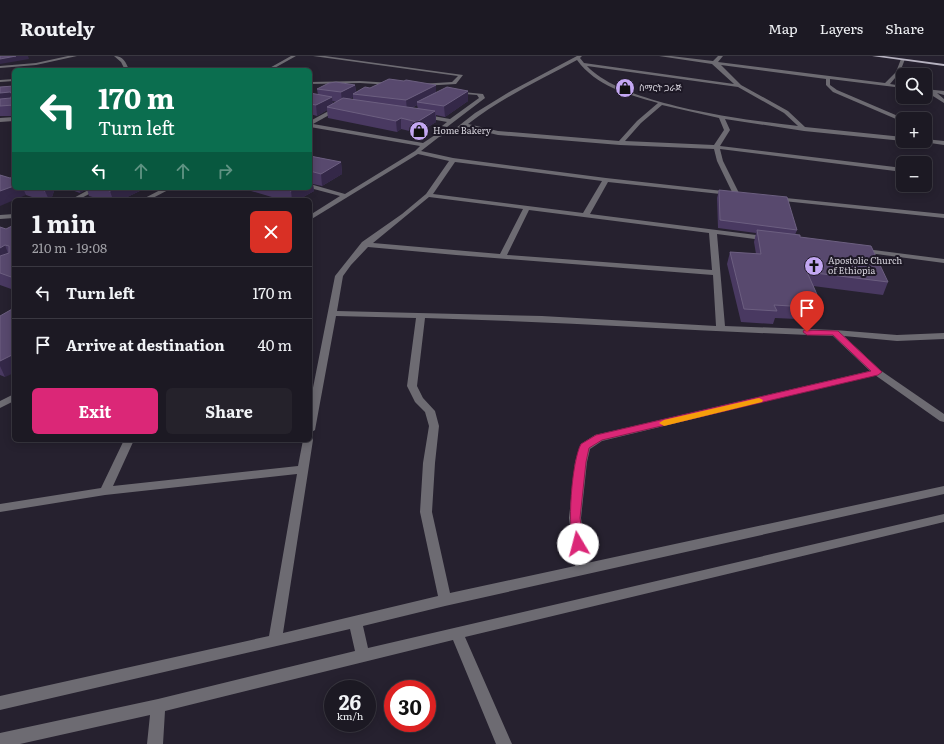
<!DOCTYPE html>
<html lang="en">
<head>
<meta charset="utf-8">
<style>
	:root { --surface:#1c1923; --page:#25222b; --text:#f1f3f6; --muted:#a0a0a6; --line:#3a3841; --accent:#db2777 }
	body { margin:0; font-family:Literata,"Noto Sans Ethiopic",serif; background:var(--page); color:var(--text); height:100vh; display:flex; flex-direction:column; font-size:15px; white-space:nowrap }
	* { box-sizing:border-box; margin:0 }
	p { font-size:13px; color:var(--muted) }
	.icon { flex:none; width:22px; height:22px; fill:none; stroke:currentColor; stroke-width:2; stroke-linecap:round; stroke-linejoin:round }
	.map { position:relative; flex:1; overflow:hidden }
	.side { position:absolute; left:12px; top:142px; width:300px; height:244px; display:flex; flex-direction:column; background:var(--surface); border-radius:6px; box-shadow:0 2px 10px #0003,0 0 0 1px var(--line) }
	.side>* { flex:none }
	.top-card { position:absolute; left:12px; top:12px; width:300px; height:122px; border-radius:6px; box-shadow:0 2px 10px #0003,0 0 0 1px var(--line); background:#0b6e4f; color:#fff; overflow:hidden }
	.tools { position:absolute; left:896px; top:12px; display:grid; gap:8px }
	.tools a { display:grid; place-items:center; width:36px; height:36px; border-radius:6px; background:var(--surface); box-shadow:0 2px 10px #0003,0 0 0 1px var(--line); font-size:20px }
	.speed { position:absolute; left:324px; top:624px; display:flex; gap:8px; font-size:20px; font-weight:700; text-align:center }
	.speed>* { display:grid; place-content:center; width:52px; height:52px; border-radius:50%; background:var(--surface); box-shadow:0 2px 10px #0003,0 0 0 1px var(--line); line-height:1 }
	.speed small { font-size:10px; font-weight:400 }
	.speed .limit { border:6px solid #d22; background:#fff; color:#111 }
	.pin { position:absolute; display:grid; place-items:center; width:34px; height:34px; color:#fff; margin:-41px -17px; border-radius:50% 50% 50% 0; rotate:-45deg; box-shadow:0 0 4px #0007 }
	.pin .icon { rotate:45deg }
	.me { position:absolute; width:44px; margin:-22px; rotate:352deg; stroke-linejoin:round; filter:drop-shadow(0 0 3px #0008) }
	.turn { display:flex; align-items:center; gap:14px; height:84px; padding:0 20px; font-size:18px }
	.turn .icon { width:52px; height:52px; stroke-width:2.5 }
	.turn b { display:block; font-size:28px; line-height:34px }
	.lanes { display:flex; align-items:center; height:38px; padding:0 20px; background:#0003; justify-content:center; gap:20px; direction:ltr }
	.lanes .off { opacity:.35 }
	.round { display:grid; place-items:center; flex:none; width:42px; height:42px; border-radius:6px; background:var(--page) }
	.headline { display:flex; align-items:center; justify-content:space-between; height:68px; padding:0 20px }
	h1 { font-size:24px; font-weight:700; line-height:30px }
	.button { display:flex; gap:8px; margin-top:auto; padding:8px 20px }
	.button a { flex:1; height:46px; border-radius:6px; background:var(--accent); color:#fff; font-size:16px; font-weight:700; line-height:46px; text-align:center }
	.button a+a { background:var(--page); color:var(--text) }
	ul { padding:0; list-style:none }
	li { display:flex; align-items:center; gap:12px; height:52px; padding:0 20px; border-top:1px solid var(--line) }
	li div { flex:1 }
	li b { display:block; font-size:15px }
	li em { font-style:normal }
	header { display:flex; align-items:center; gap:24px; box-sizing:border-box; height:56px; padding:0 20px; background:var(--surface); border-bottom:1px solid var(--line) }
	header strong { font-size:19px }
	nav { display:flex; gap:22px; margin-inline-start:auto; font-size:14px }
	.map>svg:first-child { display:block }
</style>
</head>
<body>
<header>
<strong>Routely</strong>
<nav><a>Map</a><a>Layers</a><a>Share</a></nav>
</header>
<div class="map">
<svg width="944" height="688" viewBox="0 0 944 688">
	<rect width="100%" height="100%" fill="#26212f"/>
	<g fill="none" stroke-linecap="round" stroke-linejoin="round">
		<path fill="#6d6b72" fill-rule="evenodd" d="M68 0H77L36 9 0 12V10L36 7Z
			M114 0C123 0 126 6 129 14H125L121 6Z
			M291 0H296L271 14H266Z
			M313 0H325L463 19 456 28 422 30 420 28 452 26 458 20Z
			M577 0H582L580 2 584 7 734 28 712 8 659 0H671L713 5 718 0H723L718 6 885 27 896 16 901 3H905L900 16 890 28 903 30V32L830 23V29L837 34 905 63H903V66L833 36 826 29V23L721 9 741 29 788 55 805 71 903 81V85L804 75 725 63 730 74 720 90 903 112V116L720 93 723 105 740 139 739 140 608 126 590 158 772 181 773 183 769 185 717 178 725 270 835 274 897 279 944 277V283L897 285 844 280 880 314 944 358V366L940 365 875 319 602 385 590 393 587 406 581 462 587 507 944 430V438L445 550 363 570 368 592 944 458V466L465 581 512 688H496L453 584 165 655 163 688H147L150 659 20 688H0V677L158 643 355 595 350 573 0 654V640L269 580 297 418 105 439 0 456V448L101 432 124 384H134L113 430 298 410 303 384H310V381H312L313 384 283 577 438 540 420 456 423 407 429 370 425 356 415 346 407 330 416 262 336 260 315 374 310 377V347L335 220 362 186 402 158 426 138 449 105 418 98 310 164V159L340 140 310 132V128L345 138 415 95 420 90 310 71V65L338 50 340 51V53L313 68 423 87 435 79 456 72 475 57 511 35ZM577 4C596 30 627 38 658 47L637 65 619 85 498 75 468 68C501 42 540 24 577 4ZM587 10 738 31 784 57 798 70C745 64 623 49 587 10ZM662 49 719 62 724 74 714 89 625 85 641 67ZM464 71 498 79 620 89 714 93 717 105 732 136 606 122 453 102 421 95 439 81 460 74ZM455 106 602 125 583 157 433 138ZM429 141 523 153 500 198 373 187ZM529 154 709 177 712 214 507 199ZM368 191 456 199 713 219 716 270 542 260 337 255 343 220 351 209ZM425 262C561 266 697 275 833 280L870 315 595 379 581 388 575 406 569 462 575 510 450 537 432 456 435 407 439 370 435 355 423 342 417 330Z
			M152 11 178 13 180 14H130Z
			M14 23V25L0 26V24Z
			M360 25 392 27 394 28 392 29 360 27 310 28V26Z
			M925 33 944 35V39L937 37 944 43V47L925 35Z
			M453 35 483 38 485 42 447 71 442 70 447 66 420 61 419 60 422 58 450 63 479 42 477 39 453 37Z
			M14 61V65L0 66V62Z
			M925 83 944 85V89L923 86 922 85H925Z
			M92 132H100L78 144H70Z
			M164 132H172L149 144H141Z
			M776 141 944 158V162L774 144V142Z
			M14 158V162L0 163V159Z
			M858 192 944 203V207L861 196 857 194Z
			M14 338V345L0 352V345Z"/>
		<path fill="#b7b3c1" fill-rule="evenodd" d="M872 0H884L944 8V10Z"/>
	</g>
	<path fill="#493961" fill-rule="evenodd" d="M355 29 356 36 370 32 436 37 468 45 445 61 436 59V66L418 77 401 73 397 76 328 62 327 54 317 60 310 58V37L318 39 317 33ZM353 41V44L349 43ZM332 45 337 46 333 48ZM417 49 418 53 412 52Z
		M14 30V60H0V31Z
		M310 100 341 106 342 118 322 130 313 128 314 135 298 144H282L241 132H310Z
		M14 132H55L51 144H41L26 139Z
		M66 132H146L121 144H103L89 140 87 133 80 137Z
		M719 134 797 174 795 179 888 226 883 239 813 230 823 252 819 264 775 262 773 268 741 266 727 208 730 196 756 198 754 186 756 177 718 172 717 142Z
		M14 169V234L0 229V171L6 173Z
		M0 260 5 321 0 319Z"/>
	<path fill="#342848" d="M16 0H28L29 3 0 8V3Z
		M355 29 356 38H353V41L342 46 341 36Z
		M436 29V39L417 46V49L407 54 406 44Z
		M468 35V45L445 61 444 50Z
		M10 36 14 46H0V37Z
		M332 41 333 51H327V54L317 60 316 49Z
		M435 55 436 66 418 77 417 66Z
		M401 62V73L397 76 396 65Z
		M341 106 342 118 322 130 321 118Z
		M312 122 314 135 298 144H292L291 135 295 132H310V124Z
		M14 130V132H23L26 139 0 150V135Z
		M46 132H55L51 144H49L45 135Z
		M79 132H87V133L80 137Z
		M116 132H146L121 144H113L110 135Z
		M5 189 10 203 0 208V192Z
		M14 298V317L5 321 0 310V305Z"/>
	<path fill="#58496e" stroke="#6c5f80" d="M0 0H16L0 3Z
		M389 23 404 25 406 24 436 29 406 44 353 38 365 31 370 32Z
		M336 26 355 29 341 36 317 33 329 27Z
		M14 30V49L0 50V43L11 42 12 37 10 36 0 37V31Z
		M447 31 468 35 444 50 417 46Z
		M310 37 332 41 316 49 310 48Z
		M343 42 435 55 417 66 401 62 396 65 327 51Z
		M310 100 341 106 321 118 310 115Z
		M0 119 10 122 14 121V130L0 135Z
		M37 132H46L45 135Z
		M100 132H116L110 135Z
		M281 132H295L291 135Z
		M719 134 787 141 797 174 720 164Z
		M14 169V222L0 217V200L9 197V190L5 189 0 192V171L6 173Z
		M757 174 800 179V181L871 190 888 226 807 216 823 252 774 249 777 255 744 253 730 196 761 198Z
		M14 252V298L0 305V260Z"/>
	<path fill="#db2777" stroke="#8e194d" d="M804 274 838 275 882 316 878 319 602 384 589 392 586 406 580 462 584 488 582 491 578 492 575 491C566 475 572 404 581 388L596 379 871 315 833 279H807L803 276Z"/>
	<path fill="#f59e0b" d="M759 342 763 344 762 346 664 370 659 367 664 364Z"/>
	<defs>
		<g id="shop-disc" transform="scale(1)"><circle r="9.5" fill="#c3a7f2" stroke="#1d1825"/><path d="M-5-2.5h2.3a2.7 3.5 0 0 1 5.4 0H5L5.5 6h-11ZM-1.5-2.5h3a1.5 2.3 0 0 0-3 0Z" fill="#111"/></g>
		<g id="church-disc" transform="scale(1)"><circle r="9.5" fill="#c3a7f2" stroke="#1d1825"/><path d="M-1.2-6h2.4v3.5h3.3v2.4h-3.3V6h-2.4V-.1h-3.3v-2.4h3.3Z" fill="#111"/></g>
	</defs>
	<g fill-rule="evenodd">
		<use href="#shop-disc" x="625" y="32"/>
		<use href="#shop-disc" x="419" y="75"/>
		<use href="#church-disc" x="814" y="210"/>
	</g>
	<g text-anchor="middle" stroke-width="4" stroke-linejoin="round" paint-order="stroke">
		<g font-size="9" fill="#d6d3dc" stroke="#1d1825" text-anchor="start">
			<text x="639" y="35">ስማርት ጋራጅ</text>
			<text x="433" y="78">Home Bakery</text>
			<text x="828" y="208">Apostolic Church<tspan x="828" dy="10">of Ethiopia</tspan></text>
		</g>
	</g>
</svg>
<div class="tools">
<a><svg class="icon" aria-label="search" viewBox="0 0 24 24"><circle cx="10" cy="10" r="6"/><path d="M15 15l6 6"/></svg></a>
<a>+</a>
<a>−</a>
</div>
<div class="speed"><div>26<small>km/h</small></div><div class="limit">30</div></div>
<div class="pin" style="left:807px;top:276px;background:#d93025"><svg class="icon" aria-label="arrive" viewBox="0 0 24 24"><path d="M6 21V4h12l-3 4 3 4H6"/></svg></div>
<svg class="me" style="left:578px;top:488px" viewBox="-20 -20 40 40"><circle r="19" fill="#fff"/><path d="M0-13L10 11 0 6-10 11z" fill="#db2777"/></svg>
<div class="top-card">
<div class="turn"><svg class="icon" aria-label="left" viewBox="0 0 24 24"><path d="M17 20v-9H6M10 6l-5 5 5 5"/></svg><div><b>170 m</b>Turn left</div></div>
<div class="lanes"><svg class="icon" aria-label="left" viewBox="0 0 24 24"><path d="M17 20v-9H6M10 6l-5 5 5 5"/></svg><svg class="icon off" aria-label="ahead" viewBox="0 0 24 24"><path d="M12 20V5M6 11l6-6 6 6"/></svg><svg class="icon off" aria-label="ahead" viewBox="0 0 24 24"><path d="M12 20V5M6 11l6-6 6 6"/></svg><svg class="icon off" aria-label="right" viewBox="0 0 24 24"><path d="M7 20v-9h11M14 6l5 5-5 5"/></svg></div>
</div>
<section class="side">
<div class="headline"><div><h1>1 min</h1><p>210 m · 19:08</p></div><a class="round" style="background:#d93025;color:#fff"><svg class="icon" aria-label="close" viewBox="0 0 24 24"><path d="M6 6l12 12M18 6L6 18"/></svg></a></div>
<ul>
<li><svg class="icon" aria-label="left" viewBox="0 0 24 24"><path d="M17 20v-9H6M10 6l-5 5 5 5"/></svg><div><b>Turn left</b></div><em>170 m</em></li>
<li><svg class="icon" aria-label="arrive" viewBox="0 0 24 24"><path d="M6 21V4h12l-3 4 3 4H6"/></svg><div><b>Arrive at destination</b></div><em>40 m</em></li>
</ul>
<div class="button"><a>Exit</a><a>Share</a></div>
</section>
</div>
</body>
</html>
